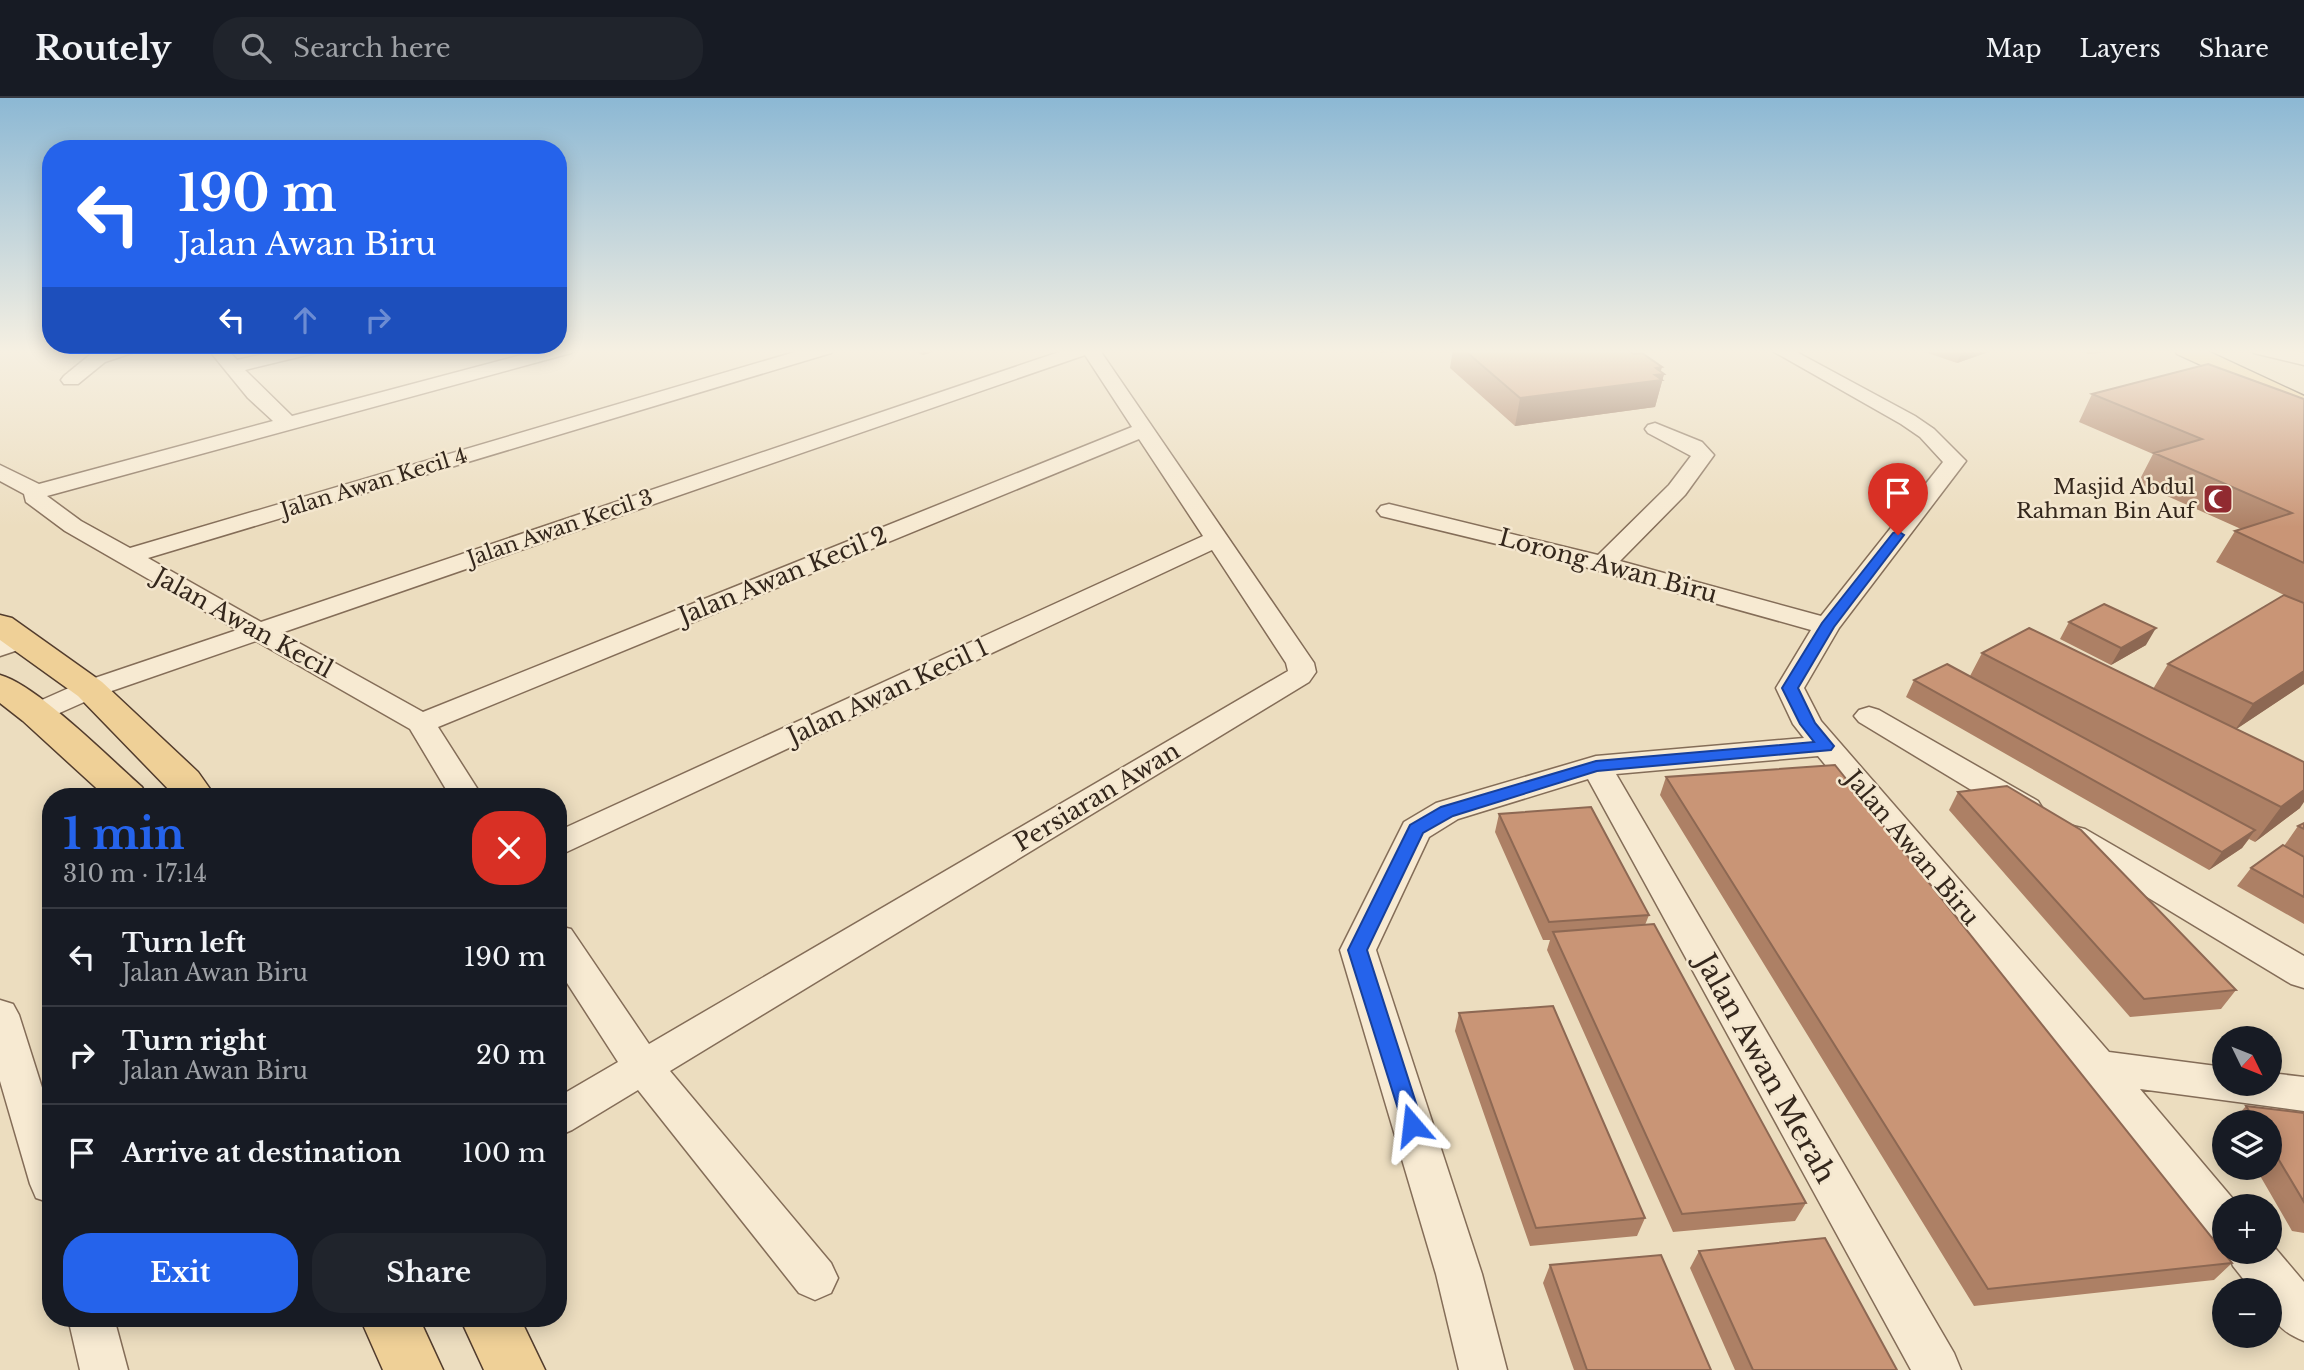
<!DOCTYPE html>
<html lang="en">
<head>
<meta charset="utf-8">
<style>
	:root { --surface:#171b24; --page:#20242c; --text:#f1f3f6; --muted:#9ea1a6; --line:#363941; --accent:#2563eb }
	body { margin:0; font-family:"Libre Baskerville",serif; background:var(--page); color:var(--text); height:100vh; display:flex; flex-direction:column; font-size:26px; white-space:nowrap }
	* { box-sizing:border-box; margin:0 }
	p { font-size:23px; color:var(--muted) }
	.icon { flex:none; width:38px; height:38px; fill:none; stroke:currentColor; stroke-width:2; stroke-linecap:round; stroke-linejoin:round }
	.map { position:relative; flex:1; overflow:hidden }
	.drawer { position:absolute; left:42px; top:690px; width:525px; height:539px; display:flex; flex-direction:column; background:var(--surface); border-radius:28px; box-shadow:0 4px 18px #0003 }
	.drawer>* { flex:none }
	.banner { position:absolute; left:42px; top:42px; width:525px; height:214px; border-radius:28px; box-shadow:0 4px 18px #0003; background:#2563eb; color:#fff; overflow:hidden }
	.needle { width:46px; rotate:133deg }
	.tools { position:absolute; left:2212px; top:928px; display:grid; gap:14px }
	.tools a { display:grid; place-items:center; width:70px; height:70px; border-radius:50%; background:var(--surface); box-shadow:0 4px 18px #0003; font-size:35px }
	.pin { position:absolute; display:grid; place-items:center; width:60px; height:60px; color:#fff; margin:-72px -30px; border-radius:50% 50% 50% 0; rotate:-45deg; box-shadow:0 0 7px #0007 }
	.pin .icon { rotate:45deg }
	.me { position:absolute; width:77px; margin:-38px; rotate:343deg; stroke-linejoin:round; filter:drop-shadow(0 0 5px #0008) }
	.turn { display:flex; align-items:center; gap:24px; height:147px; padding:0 21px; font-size:32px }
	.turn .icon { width:91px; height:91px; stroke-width:2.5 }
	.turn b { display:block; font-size:49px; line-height:60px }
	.lanes { display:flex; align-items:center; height:66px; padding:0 21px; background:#0003; justify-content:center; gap:35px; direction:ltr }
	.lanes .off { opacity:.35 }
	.round { display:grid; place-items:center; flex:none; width:74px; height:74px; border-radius:28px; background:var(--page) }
	.summary { display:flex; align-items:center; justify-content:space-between; height:119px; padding:0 21px }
	h1 { font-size:42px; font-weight:700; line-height:52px; color:var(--accent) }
	.action { display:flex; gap:14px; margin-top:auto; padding:14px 21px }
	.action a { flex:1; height:80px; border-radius:28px; background:var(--accent); color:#fff; font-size:28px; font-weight:700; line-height:80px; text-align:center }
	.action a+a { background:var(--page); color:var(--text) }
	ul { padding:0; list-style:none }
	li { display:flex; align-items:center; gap:21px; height:98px; padding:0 21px; border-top:2px solid var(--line) }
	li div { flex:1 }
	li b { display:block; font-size:26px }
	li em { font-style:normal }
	header { display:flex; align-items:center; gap:42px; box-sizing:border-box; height:98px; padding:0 35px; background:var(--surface); border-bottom:2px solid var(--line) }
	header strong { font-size:33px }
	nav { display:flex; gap:38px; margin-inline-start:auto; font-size:24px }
	.search { width:490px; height:63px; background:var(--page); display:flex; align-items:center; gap:18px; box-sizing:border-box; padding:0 24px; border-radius:28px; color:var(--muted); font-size:26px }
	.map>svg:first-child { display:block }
</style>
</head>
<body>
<header>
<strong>Routely</strong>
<div class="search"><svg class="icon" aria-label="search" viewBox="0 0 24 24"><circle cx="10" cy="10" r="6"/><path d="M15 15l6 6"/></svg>Search here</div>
<nav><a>Map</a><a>Layers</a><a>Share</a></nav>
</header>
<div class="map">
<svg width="2304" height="1272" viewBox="0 0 2304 1272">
	<rect width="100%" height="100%" fill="#ecddbf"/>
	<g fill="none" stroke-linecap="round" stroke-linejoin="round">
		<g stroke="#846d58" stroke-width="3">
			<path id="minor" d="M108 251H134L132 255 105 264 78 286H64L61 282 64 278 91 256Z
				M208 251H227L237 262 286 251H317L315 255 245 272 292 318 544 251H573L571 255 47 398 81 423 130 450 805 251H833L831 255 148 460 261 524 1068 251H1099L1314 565 1316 574 1309 584 670 973 831 1165 838 1180 831 1195 815 1202 799 1195 638 992 572 1032 558 1038V999L618 964 558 871V828L571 831 649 946 1288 573 1286 565 1212 452 558 758V733L1203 438 1139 341 438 629 482 698H450L410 631 256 543 100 597 46 621 36 624 26 621 21 615 26 609 80 585 237 532 65 433 26 404 24 396 0 383V367L39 386 273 323 248 300ZM1085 257 1132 329 423 614 281 535Z
				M1769 251H1791L1915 318 1934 331 1966 363 1839 530 1804 590 1821 623 2109 954 2224 969V985H2270V975L2304 979V1013L2140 991 2239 1108H2224V1143L2208 1137 2084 981 1818 658 1616 676 1954 1255 1961 1272H1911L1588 681 1458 721 1429 739 1376 852 1482 1176 1507 1272H1459L1436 1176 1340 852 1404 724 1436 705 1596 658 1804 640 1793 626 1776 590 1811 532 1538 456 1381 418 1377 413 1381 408 1389 406 1598 457 1669 387 1691 358 1648 335 1645 331 1648 327 1655 325 1702 344 1714 357 1685 397 1620 463 1821 518 1943 364 1920 339 1901 326Z
				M2252 251H2283L2304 255V267L2254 255Z
				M20 534 30 536 34 542 30 548 0 558V540Z
				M1869 609 1879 612 2038 703 2043 711 2038 719 2027 722 2016 719 1859 624 1854 618 1859 612Z
				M2073 728 2085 731 2304 858V890L2291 886 2061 747 2057 739 2061 731Z
				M0 902 13 906 19 917 51 1018V1105L36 1100 30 1086 0 983Z
				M2270 1144 2304 1184V1243C2277 1232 2270 1221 2270 1192H2252L2233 1168 2227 1153H2270Z
				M68 1220H114L128 1272H80Z"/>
		</g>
		<g stroke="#523c2d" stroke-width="3">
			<path id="major" d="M2174 251H2203L2304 298V314L2177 256Z
				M0 517 12 520 102 584 198 674 215 698H175L78 598 0 542Z
				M0 577C37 587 110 661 142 689L147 698H105L23 623 0 605Z
				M360 1220H419L443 1272H383Z
				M460 1220H520L545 1272H484Z"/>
		</g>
		<use href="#minor" fill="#f7ead2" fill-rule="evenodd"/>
		<use href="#major" fill="#efd097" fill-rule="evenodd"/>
	</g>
	<path fill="#ad8065" d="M909 251H942L923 257Z
		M1453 251H1627L1664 276 1655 309 1515 328 1450 270Z
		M1916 251H1997L1957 265Z
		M2078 251H2144L2088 256Z
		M2092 296 2304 301V586L2236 631 2300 710 2255 744 2249 741 2242 750 2209 772 1906 599 1914 582 1970 578 1982 555 2153 591 2168 566 2284 497 2216 464 2235 433 2241 431 2138 385 2153 356 2079 324Z
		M2069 524 2146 547 2111 567 2060 541Z
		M1666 679 2232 1165 2214 1182 1974 1208 1660 697Z
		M1958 694 2236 892 2221 911 2130 919 1949 712Z
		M1499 716 1649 817 1645 827 1806 1105 1795 1123 1673 1134 1547 852 1550 842H1543L1495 734Z
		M2304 725V826L2237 788 2251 770 2284 748 2298 728Z
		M1459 915 1645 1120 1637 1138 1530 1148 1455 933Z
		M2246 1008 2304 1015V1135L2292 1133 2255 1069H2270V1024H2232Z
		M1699 1153 1897 1272H1735L1690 1170Z
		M1550 1167 1711 1272H1574L1543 1185Z"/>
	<path fill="#8d6853" d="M923 251H942L923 257Z
		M1380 251H1415L1380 255Z
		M1963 251H1997L1957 265Z
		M1662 269 1660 276H1664L1655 309 1515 328 1520 300Z
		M2156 530 2146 547 2111 567 2121 550Z
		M2304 573V586L2235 632 2253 606Z
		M2304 692V704L2300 710 2255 744 2281 709Z
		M2255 732 2242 750 2209 772 2222 754Z"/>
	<path fill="#c99576" stroke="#8d6853" stroke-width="2" d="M1463 251H1627L1634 256 1642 255 1662 269 1656 270 1664 276 1655 277 1662 282 1520 300Z
		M2208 266 2304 301V465L2235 433 2292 415 2154 355 2202 341 2092 296Z
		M2284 497 2304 505V573L2253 606 2168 566Z
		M2104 506 2156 530 2121 550 2069 524Z
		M2029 530 2304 664V692L2281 709 1982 555Z
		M1947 566 2255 732 2222 754 1914 582Z
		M1835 667 2232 1165 1988 1191 1666 679Z
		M2007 688 2081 732 2236 892 2144 901 1958 694Z
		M1591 709 1649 817 1549 824 1499 716Z
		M2304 725V731L2298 728Z
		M2283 747 2304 759V799L2251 770Z
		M1654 826 1806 1105 1682 1116 1553 834Z
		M1553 908 1645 1120 1536 1130 1459 915Z
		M2246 1008 2304 1015V1104L2270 1047V1024H2256Z
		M1825 1140 1897 1272H1753L1699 1153Z
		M1661 1157 1711 1272H1587L1550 1167Z"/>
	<linearGradient id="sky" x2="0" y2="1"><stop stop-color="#8cb8d4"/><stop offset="0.59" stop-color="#f6f0e2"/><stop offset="1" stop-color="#f6f0e2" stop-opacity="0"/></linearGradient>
	<rect width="2304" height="429" fill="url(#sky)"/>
	<path fill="#2563eb" stroke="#184099" stroke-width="2" d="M1898 433 1904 437 1834 529 1798 590 1815 625 1834 648 1831 652 1597 673 1453 718 1423 735 1367 852 1423 1027 1420 1033 1412 1036 1405 1033 1348 852 1410 727 1441 709 1596 663 1814 644 1800 626 1782 590 1822 525 1893 435Z"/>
	<defs>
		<g id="mosque-square" transform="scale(1.575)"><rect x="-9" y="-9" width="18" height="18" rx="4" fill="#912a30" stroke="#f4e7cf"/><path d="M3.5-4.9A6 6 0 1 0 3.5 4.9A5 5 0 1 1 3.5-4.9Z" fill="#fff"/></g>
	</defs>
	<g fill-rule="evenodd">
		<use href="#mosque-square" x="2218" y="401"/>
	</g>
	<g text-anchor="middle" stroke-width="5" stroke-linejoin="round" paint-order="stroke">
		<g font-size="21" fill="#34271c" stroke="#f4e7cf">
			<text transform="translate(374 385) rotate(-17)" y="7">Jalan Awan Kecil 4</text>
			<text transform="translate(560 430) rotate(-19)" y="7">Jalan Awan Kecil 3</text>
		</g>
		<g font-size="21" fill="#34271c" stroke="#f4e7cf" text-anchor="end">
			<text x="2195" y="396">Masjid Abdul<tspan x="2195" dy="24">Rahman Bin Auf</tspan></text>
		</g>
		<g font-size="24" fill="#34271c" stroke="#f4e7cf">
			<text transform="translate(1608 468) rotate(15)" y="8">Lorong Awan Biru</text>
			<text transform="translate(783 478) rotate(-22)" y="8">Jalan Awan Kecil 2</text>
			<text transform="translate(243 525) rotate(29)" y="8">Jalan Awan Kecil</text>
			<text transform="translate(888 594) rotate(-25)" y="8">Jalan Awan Kecil 1</text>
			<text transform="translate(1097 699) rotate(-31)" y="8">Persiaran Awan</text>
			<text transform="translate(1912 750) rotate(50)" y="8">Jalan Awan Biru</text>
		</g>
		<g font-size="28" fill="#34271c" stroke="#f4e7cf">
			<text transform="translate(1766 970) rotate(61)" y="10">Jalan Awan Merah</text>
		</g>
	</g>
</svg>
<div class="tools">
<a><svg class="needle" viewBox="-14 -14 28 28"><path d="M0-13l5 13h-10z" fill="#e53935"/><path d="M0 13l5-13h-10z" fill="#9ea1a6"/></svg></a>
<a><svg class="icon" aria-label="layers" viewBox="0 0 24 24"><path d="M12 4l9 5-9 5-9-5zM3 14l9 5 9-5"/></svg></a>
<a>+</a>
<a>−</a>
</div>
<div class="pin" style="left:1898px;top:437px;background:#d93025"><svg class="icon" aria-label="arrive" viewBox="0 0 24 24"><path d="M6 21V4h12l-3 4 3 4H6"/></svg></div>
<svg class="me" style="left:1412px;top:1027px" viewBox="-20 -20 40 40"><path d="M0-17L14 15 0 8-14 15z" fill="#2563eb" stroke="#fff" stroke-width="4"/></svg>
<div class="banner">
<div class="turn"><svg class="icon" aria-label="left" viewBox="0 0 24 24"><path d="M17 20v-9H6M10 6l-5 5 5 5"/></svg><div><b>190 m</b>Jalan Awan Biru</div></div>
<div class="lanes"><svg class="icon" aria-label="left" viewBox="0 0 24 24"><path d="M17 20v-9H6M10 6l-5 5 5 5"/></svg><svg class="icon off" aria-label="ahead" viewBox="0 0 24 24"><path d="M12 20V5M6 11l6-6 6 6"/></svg><svg class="icon off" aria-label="right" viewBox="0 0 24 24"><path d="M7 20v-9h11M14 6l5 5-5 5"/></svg></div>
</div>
<section class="drawer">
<div class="summary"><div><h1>1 min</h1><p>310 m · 17:14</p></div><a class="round" style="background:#d93025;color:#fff"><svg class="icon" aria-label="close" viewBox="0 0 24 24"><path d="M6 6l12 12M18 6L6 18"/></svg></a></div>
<ul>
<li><svg class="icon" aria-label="left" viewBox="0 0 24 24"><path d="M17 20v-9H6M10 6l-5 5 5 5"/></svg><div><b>Turn left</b><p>Jalan Awan Biru</p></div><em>190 m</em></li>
<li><svg class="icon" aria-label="right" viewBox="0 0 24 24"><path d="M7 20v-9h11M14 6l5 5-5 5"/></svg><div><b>Turn right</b><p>Jalan Awan Biru</p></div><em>20 m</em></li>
<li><svg class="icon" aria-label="arrive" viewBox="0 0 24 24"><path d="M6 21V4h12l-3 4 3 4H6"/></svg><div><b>Arrive at destination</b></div><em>100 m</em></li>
</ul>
<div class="action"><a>Exit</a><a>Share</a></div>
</section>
</div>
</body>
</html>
